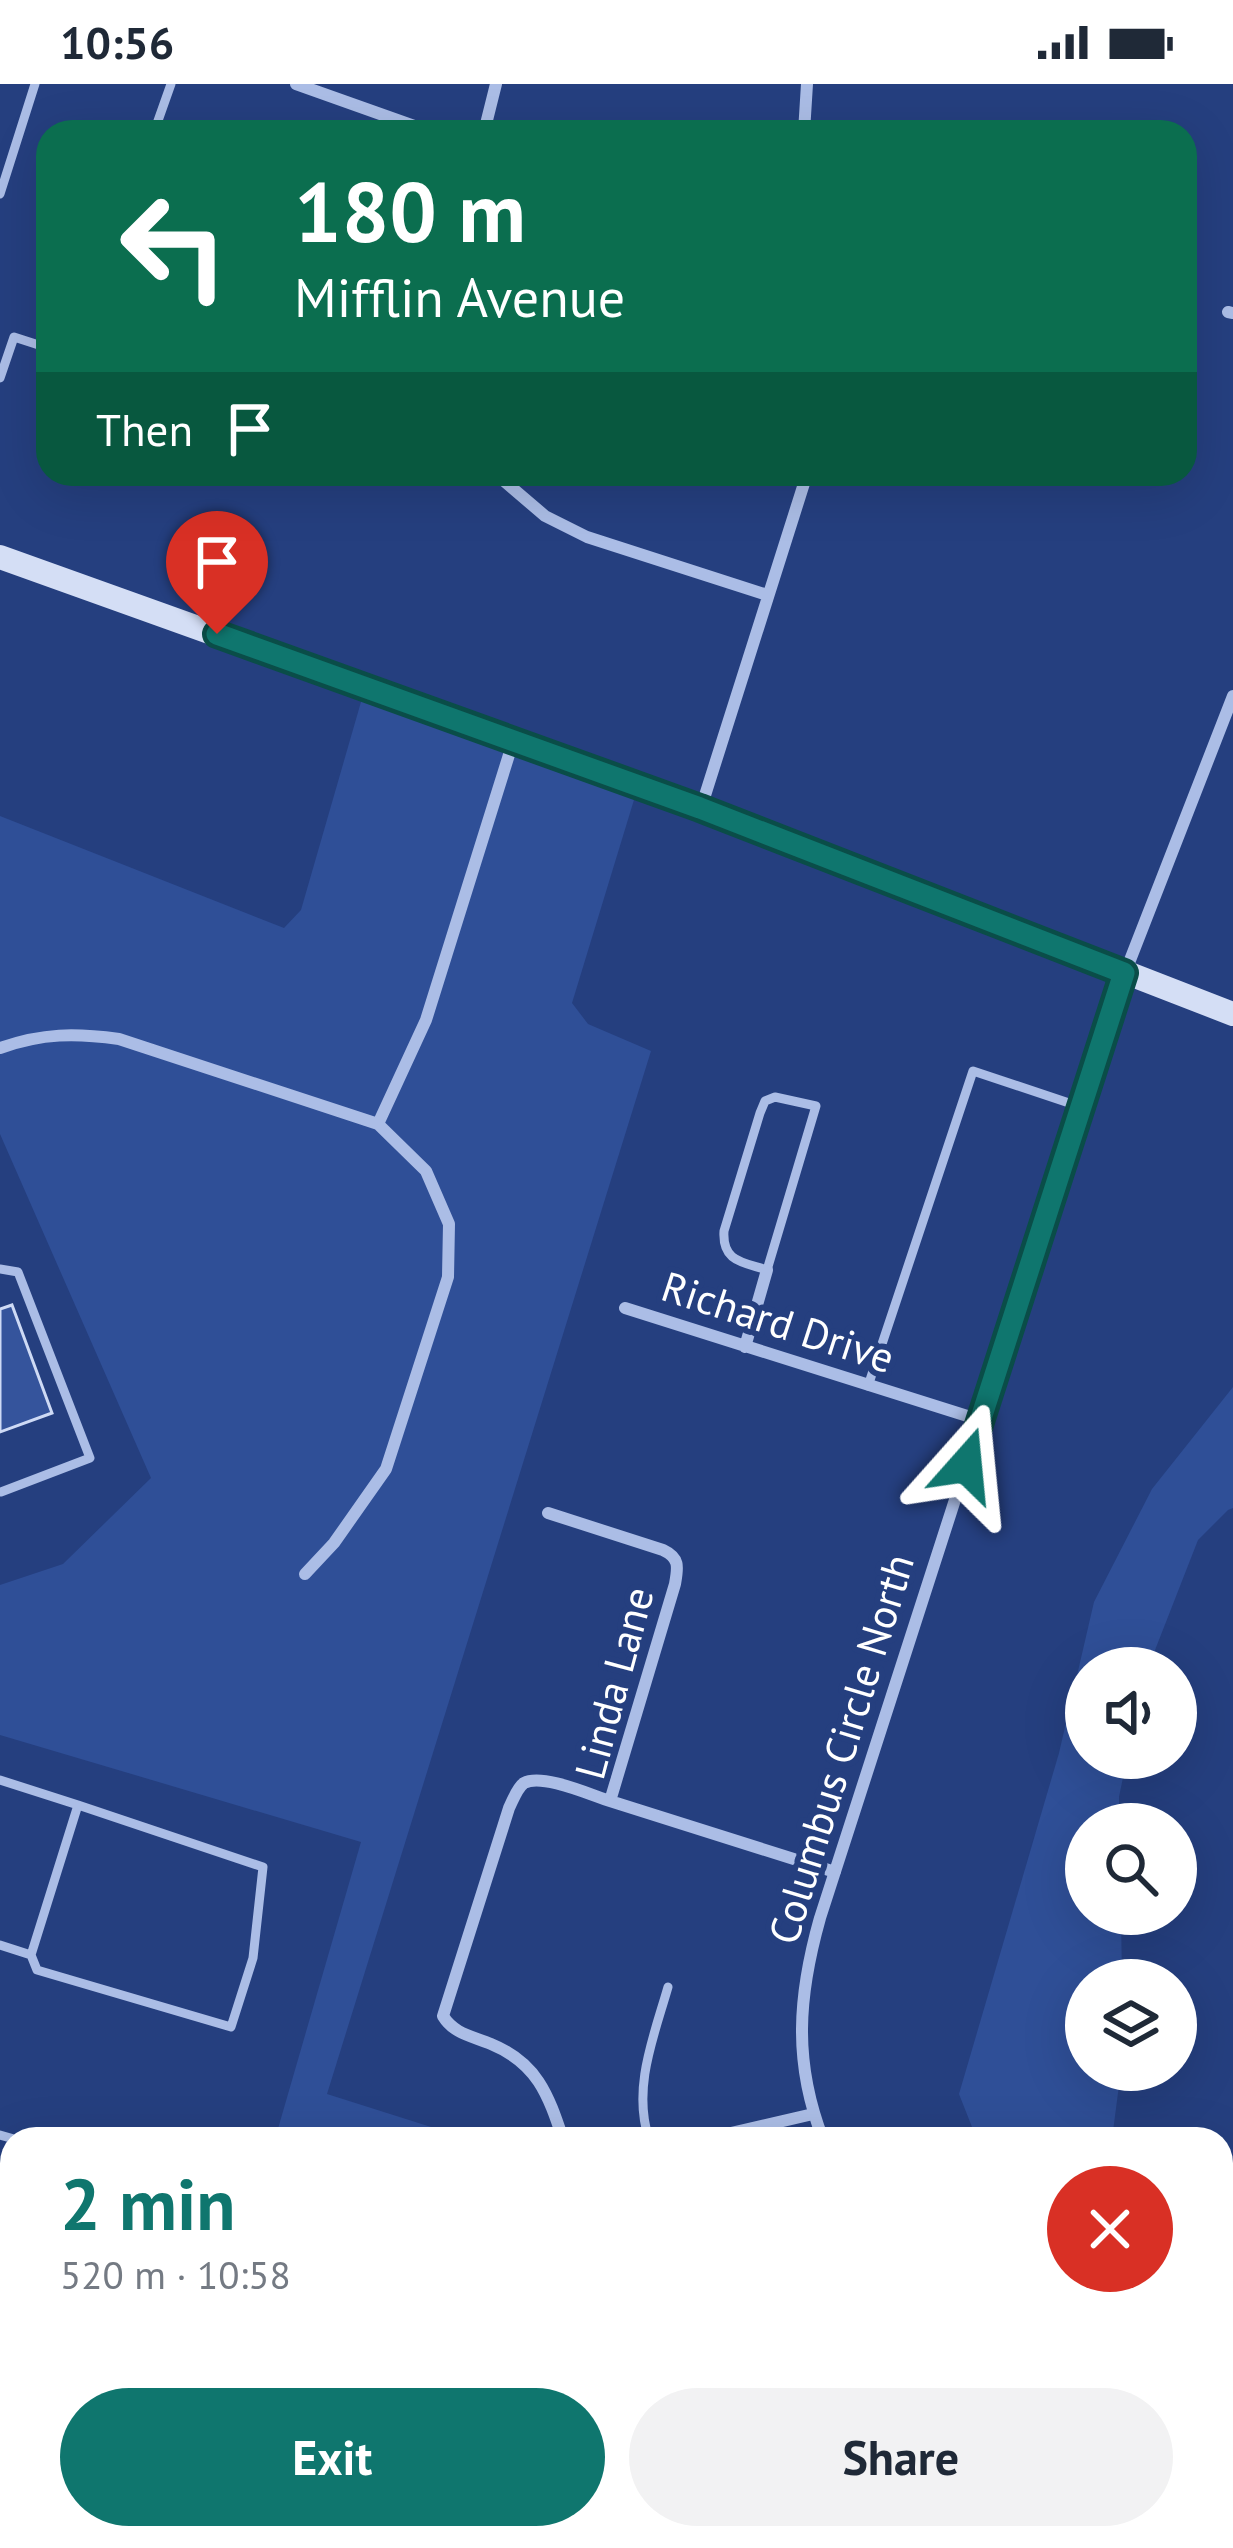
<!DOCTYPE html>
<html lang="en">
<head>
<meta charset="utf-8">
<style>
	:root { --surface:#fff; --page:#f2f2f3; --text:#1f2937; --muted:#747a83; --accent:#0f766e }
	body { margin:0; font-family:"PT Sans",sans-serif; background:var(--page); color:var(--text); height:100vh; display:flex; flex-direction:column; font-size:45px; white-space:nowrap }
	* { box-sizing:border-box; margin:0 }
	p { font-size:39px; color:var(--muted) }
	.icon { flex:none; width:66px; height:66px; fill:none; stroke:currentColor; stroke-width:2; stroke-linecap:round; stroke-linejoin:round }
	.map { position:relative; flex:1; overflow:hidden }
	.side { position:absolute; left:0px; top:2043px; width:1233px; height:423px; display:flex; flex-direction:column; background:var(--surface); border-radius:36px 36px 0 0; box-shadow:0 12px 48px #0002 }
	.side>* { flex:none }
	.top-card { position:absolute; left:36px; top:36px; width:1161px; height:366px; border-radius:36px; box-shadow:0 12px 48px #0002; background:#0b6e4f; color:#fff; overflow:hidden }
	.controls { position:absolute; left:1065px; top:1563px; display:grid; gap:24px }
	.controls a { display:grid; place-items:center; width:132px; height:132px; border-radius:50%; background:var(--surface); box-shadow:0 12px 48px #0002; font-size:60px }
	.pin { position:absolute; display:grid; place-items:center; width:102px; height:102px; color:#fff; margin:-123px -51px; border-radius:50% 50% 50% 0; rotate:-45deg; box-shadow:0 0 12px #0007 }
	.pin .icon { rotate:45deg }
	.me { position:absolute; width:132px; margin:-66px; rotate:18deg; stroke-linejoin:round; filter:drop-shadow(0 0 9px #0008) }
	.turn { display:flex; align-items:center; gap:42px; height:252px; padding:0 60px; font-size:54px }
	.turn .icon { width:156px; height:156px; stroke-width:2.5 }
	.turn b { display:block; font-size:84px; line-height:102px }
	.then { display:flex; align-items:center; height:114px; padding:0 60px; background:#0003; gap:24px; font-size:45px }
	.round { display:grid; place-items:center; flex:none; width:126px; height:126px; border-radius:63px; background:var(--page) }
	.head { display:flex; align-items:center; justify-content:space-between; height:204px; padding:0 60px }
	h1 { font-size:72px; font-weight:700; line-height:90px; color:var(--accent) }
	.button { display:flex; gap:24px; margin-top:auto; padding:24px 60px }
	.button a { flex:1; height:138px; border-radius:72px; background:var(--accent); color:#fff; font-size:48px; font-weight:700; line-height:138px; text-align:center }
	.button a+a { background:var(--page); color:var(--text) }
	.status { display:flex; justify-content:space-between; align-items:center; height:84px; padding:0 60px; background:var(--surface); direction:ltr }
	.status svg { height:33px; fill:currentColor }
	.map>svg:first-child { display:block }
</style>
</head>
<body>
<div class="status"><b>10:56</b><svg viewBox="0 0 49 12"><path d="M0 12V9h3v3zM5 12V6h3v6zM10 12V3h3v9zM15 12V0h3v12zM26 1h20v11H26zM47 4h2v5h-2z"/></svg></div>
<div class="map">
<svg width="1233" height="2464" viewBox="0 0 1233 2464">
	<rect width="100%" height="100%" fill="#253f7f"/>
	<path fill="#2f4f97" d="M363 611 637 706 572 919 588 940 651 967 327 2010 469 2055H275L361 1758 0 1651V1501L63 1480 151 1394 0 1050V732L284 844 301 826Z
		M1233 1303V1424L1228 1426 1198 1456 1148 1584H1086V1674H1127L1119 1713V1740H1086V1830H1121L1122 1896H1086V1986H1121L1112 2055H986L972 2043 959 2010 1059 1669 1094 1518 1152 1405Z
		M774 2454H1053L1083 2464H779Z"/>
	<path fill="#35549c" stroke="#cedaf5" stroke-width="3" d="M12 1221 52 1329 0 1348V1225Z"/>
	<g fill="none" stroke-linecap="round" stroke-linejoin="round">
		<path stroke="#abbde6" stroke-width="9" d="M154 48 171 0
			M0 110 35 0
			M0 294 14 253 48 264
			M775 1013 816 1022 767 1186C743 1178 722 1178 724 1147L760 1029 765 1017Z
			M0 1185 18 1188 90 1374 1 1408
			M868 1302 973 987 1081 1023
			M0 1696 78 1721 31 1871 0 1861
			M31 1871 37 1886 231 1943 253 1874 263 1783 78 1721
			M0 2051 14 2055
			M649 2055C632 2004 654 1952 668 1903
			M0 2365H12"/>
		<path stroke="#abbde6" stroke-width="12" d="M296 0 431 48
			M484 48 496 0
			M804 48 807 0
			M1228 228 1233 229
			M496 390 545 432 587 453 767 511
			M701 724 807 390
			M0 964C43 949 75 949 119 955L378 1040
			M625 1224 980 1336
			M745 1263 767 1186
			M548 1429 663 1466C680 1474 678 1483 675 1500L610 1717 835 1788
			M305 1490 334 1459 386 1385 448 1193 449 1140 426 1087 378 1040 426 936 513 658
			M563 2055C548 2010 537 1979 491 1960 472 1952 454 1950 443 1932L509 1724C513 1716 517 1704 524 1699 542 1689 591 1711 610 1717
			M705 2055 813 2030
			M823 2055C793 1978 798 1912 820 1834L1125 889 1233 612
			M1221 2154 1233 2113
			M1221 2322 1233 2326
			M634 2454 654 2464
			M497 2464 502 2454"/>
		<path stroke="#d4def5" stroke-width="24" d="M0 473 701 724 1233 930"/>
	</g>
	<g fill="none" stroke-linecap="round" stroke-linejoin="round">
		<g stroke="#0a4d48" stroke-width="30">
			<path id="route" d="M217 550 700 724 1124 889 966 1381"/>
		</g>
		<use href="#route" stroke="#0f766e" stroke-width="21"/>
	</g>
	<g text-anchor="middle" stroke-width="12" stroke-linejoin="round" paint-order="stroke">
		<g font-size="42" fill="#fff" stroke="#253f7f">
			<text transform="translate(778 1238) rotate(18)" y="15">Richard Drive</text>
			<text transform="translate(614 1599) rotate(-75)" y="15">Linda Lane</text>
			<text transform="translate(841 1665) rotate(-73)" y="15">Columbus Circle North</text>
		</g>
	</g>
</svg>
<div class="controls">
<a><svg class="icon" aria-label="sound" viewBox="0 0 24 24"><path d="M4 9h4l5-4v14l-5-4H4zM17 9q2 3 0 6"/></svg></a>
<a><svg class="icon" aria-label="search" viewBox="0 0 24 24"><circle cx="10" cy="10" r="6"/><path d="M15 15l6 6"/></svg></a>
<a><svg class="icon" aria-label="layers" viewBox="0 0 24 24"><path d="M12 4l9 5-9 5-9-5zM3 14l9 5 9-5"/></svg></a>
</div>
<div class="pin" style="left:217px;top:550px;background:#d93025"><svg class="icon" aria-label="arrive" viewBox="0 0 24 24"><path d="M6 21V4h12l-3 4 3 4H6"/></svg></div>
<svg class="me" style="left:966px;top:1381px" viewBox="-20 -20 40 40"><path d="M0-17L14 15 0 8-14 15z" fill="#0f766e" stroke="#fff" stroke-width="4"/></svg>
<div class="top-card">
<div class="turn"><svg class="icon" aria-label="left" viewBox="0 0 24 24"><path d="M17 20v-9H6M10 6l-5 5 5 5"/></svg><div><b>180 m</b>Mifflin Avenue</div></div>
<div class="then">Then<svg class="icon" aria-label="arrive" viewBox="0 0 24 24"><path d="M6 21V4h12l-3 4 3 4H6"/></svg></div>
</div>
<section class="side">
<div class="head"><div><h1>2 min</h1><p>520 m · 10:58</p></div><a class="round" style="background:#d93025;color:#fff"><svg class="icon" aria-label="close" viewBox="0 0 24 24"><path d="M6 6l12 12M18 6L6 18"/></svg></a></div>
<div class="button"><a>Exit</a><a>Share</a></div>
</section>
</div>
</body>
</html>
